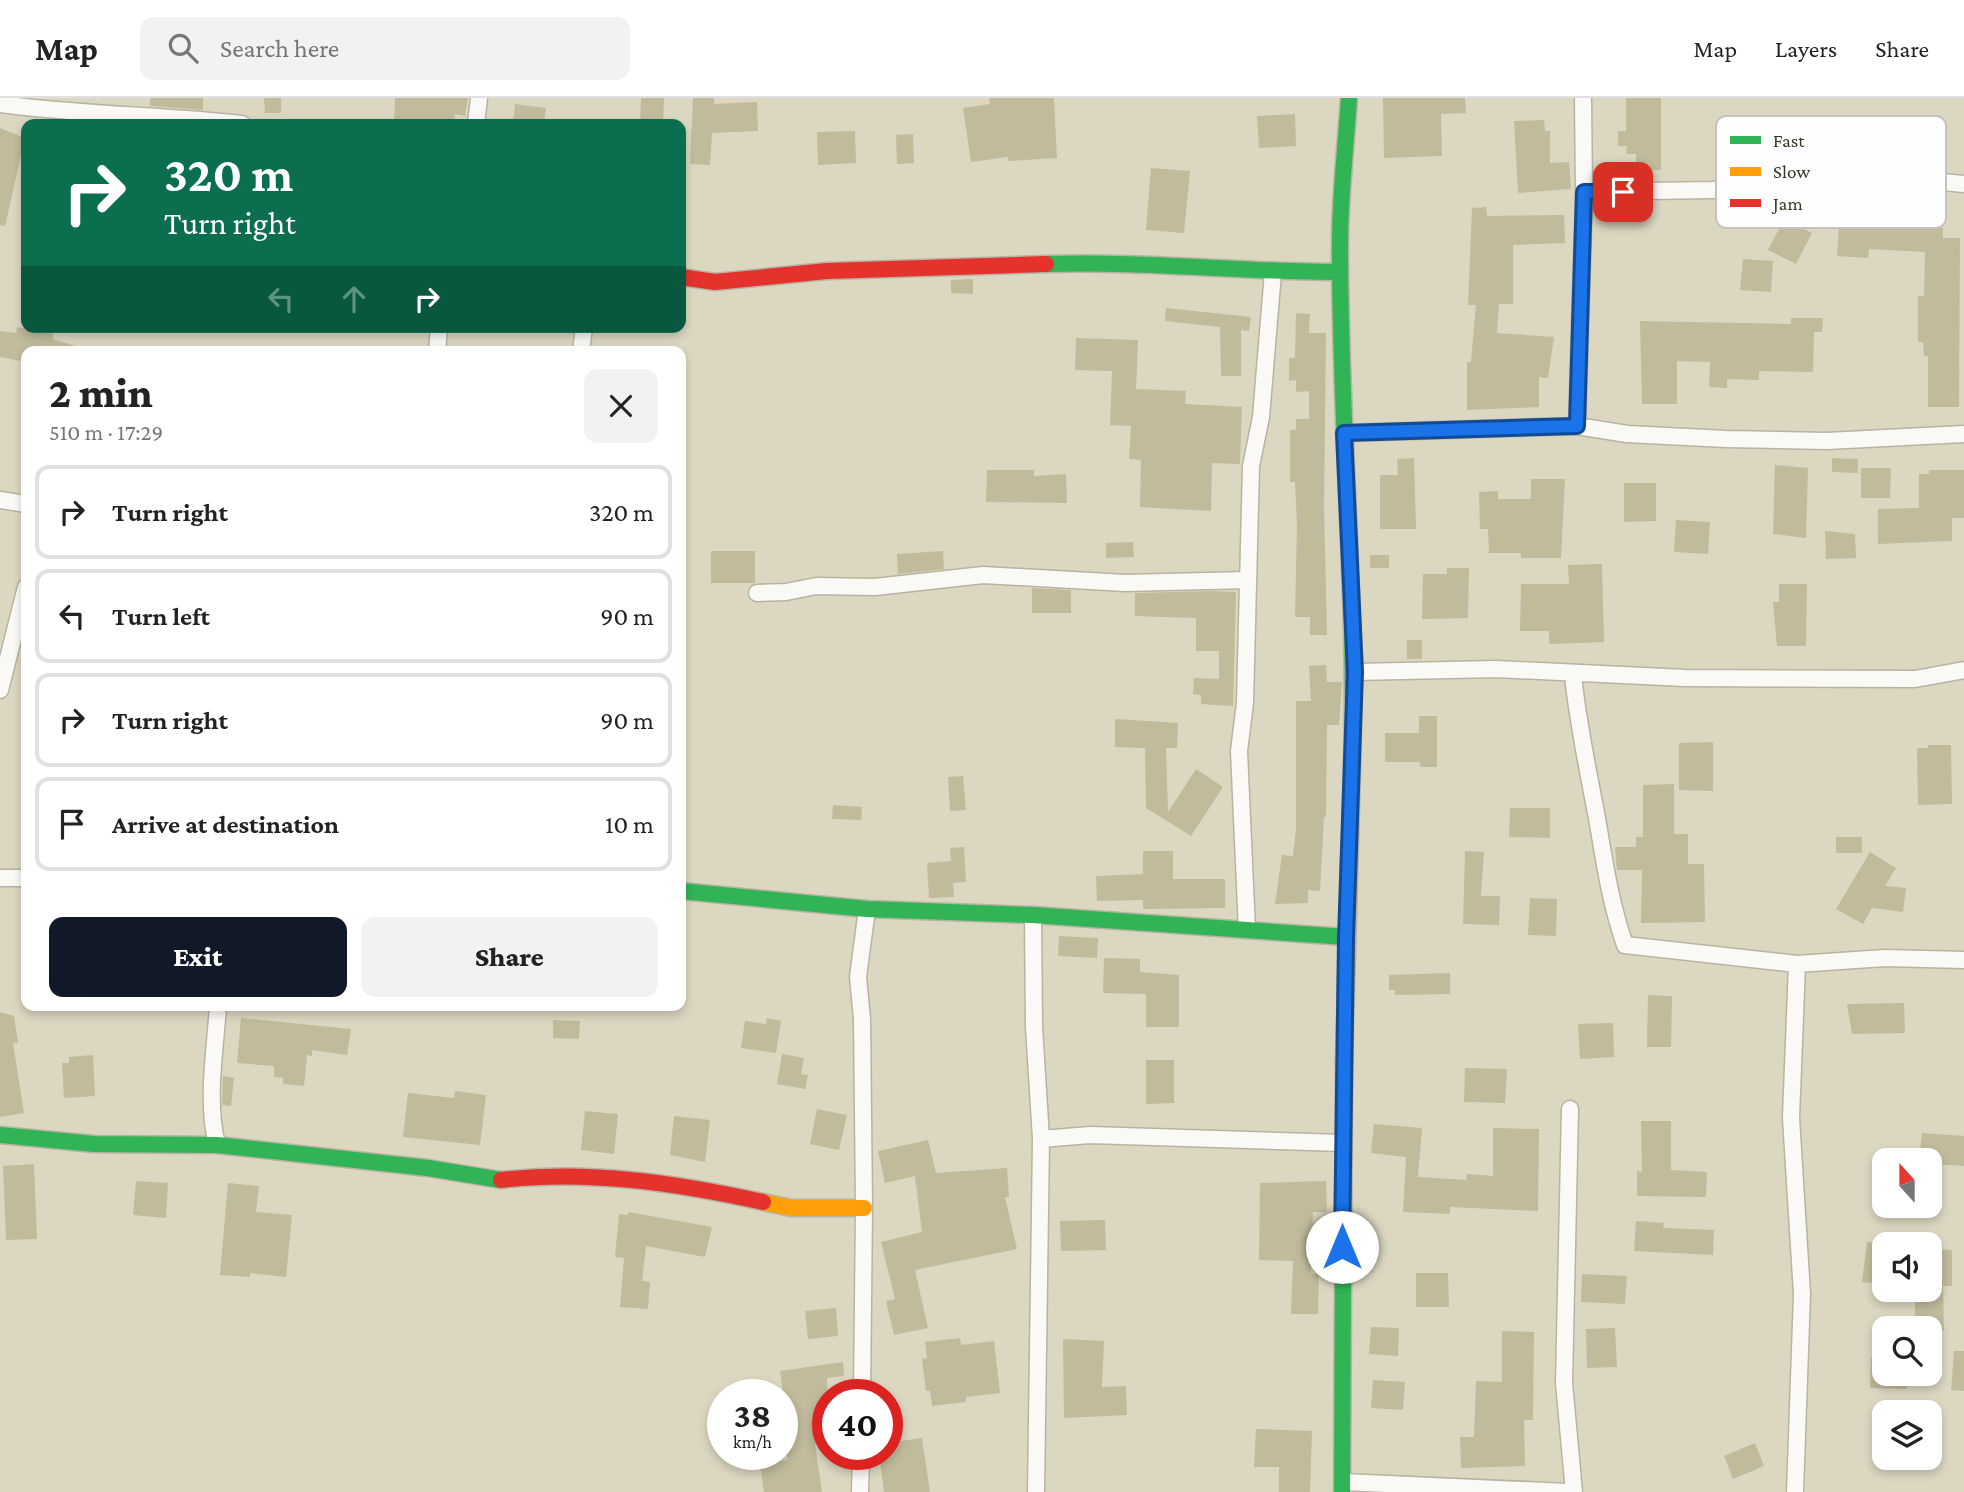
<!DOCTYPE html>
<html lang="en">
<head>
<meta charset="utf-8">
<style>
	:root { --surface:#fff; --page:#f2f2f2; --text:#222; --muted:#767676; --line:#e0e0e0; --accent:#111827 }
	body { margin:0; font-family:"Crimson Pro",serif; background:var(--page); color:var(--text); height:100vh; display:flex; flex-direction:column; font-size:26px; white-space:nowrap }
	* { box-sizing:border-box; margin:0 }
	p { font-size:23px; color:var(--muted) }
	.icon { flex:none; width:38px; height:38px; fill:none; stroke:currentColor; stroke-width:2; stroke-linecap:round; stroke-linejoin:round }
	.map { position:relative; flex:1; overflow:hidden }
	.side { position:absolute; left:21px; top:248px; width:665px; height:665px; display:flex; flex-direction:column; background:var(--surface); border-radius:14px; box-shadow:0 4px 10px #0003 }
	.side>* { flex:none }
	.banner { position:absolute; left:21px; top:21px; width:665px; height:214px; border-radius:14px; box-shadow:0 4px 10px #0003; background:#0b6e4f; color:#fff; overflow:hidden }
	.needle { width:46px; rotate:339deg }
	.controls { position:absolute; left:1872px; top:1050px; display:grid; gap:14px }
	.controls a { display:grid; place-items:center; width:70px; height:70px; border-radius:14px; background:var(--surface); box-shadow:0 4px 10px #0003; font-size:35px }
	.speed { position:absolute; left:707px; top:1281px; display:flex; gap:14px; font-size:35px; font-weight:700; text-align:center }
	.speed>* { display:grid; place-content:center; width:91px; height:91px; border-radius:50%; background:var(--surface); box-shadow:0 4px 10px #0003; line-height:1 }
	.speed small { font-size:18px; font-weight:400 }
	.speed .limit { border:10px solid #d22; background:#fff; color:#111 }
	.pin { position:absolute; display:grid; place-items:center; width:60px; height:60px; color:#fff; margin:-30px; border-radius:14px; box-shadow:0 4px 10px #0006 }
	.me { position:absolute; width:77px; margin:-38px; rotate:0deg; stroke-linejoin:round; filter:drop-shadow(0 0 5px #0008) }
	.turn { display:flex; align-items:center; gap:24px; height:147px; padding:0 28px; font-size:32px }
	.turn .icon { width:91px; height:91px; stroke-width:2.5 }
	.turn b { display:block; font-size:49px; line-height:60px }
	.lanes { display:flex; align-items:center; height:66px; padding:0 28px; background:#0003; justify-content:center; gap:35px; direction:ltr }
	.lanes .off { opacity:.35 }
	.round { display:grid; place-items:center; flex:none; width:74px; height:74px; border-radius:14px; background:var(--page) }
	.overview { display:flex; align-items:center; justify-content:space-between; height:119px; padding:0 28px }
	h1 { font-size:42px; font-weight:800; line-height:52px }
	.primary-button { display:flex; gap:14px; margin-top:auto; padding:14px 28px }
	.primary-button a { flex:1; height:80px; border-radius:14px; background:var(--accent); color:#fff; font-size:28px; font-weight:800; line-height:80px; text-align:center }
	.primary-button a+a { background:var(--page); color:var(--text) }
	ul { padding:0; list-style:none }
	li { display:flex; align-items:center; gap:21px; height:94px; margin:0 14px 10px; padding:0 14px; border:4px solid var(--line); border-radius:14px }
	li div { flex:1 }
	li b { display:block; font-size:26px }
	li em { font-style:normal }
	header { display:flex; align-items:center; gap:42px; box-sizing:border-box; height:98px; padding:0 35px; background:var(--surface); border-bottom:2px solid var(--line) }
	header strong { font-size:33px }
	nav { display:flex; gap:38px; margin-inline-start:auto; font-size:24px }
	.search { width:490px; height:63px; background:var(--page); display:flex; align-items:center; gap:18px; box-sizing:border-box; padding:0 24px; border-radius:14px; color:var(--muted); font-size:26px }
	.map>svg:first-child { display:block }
</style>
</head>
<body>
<header>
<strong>Map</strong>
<div class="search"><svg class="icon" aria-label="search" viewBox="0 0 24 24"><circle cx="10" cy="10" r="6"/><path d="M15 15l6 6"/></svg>Search here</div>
<nav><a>Map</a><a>Layers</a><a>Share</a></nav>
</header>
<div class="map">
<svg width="1964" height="1394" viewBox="0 0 1964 1394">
	<rect width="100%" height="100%" fill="#dbd7c1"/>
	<path fill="#c1bb9c" d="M150 0H203V12L150 8Z
		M264 0H281V15H265Z
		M395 0H468L465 18 455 16 454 25 394 26Z
		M641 0H664L663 26H640Z
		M693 0H714V6L757 4 758 33 712 35 710 67 690 66Z
		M989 0H1054L1057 60 1008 63V59L971 64 963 10 990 6Z
		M1383 0H1465L1466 15 1441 16 1442 58 1384 60Z
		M1626 0H1661V72H1636V56H1626L1627 48H1618V33H1626Z
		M515 6 546 10 544 26H513Z
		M1295 16 1296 48 1259 50 1257 18Z
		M1544 22 1545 33H1550V65L1569 64 1571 91 1518 95 1514 23Z
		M0 30 25 40 5 128 0 127Z
		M855 33 856 65 818 67 817 34Z
		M913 36 914 65 897 66 896 37Z
		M1151 70 1190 73 1184 135 1146 132Z
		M1486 109 1487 118 1564 117 1565 145 1513 147V206H1499L1497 235 1554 239 1548 280 1539 279V309L1467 312V264H1471L1476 207H1468L1472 110Z
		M1897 115 1919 116 1918 130H1943V140H1960L1959 309H1928V258H1924L1923 244H1918V198H1924L1925 154 1869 151 1868 160 1837 158 1839 124 1850 125V118L1897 122Z
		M1784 121 1812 135 1796 166 1768 152Z
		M1743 161 1773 163 1771 194 1740 192Z
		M973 181V196L951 195V182Z
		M1166 210 1251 219 1249 233 1241 232V278H1221L1220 229 1165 223Z
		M1296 215 1310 216 1309 235H1326L1324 409 1327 537H1310V519H1295L1297 426 1295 384H1290V332H1296V321H1309V293L1296 294V282L1289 283V260H1295Z
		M1791 220H1823L1822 234H1814L1813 274 1759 273V282L1727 281V290L1709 289 1710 264 1677 263V306H1642L1640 223 1791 226Z
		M17 229 53 236V241L85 251 84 254H26V264L0 259V233L16 235Z
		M1076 240 1138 242 1136 291 1186 293 1185 306 1242 309 1240 366 1212 365 1211 413 1140 409 1141 362 1129 361 1131 328 1110 327 1112 273 1075 272Z
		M1414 360 1416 431H1380V377H1398L1397 361Z
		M1832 360 1858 361V375L1832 374Z
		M1775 367 1808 370 1806 440 1773 436Z
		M1861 370H1891L1890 400H1861Z
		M987 372H1034V378L1066 376 1067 405 986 404Z
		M1929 372H1964V420H1952V443L1878 446V411L1919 410V376H1929Z
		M1531 381H1565L1561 460H1521V455H1489L1488 431H1480L1479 394 1498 393V401H1531Z
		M1624 385H1656V423L1624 424Z
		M1676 422 1710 424 1708 456 1674 454Z
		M1825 433 1855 436 1856 460 1826 461Z
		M1133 444 1134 459 1106 460V445Z
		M711 453H755V485H711Z
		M943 453 944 471 898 476 897 456Z
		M1370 457H1389V470H1370Z
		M1602 466 1604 544 1549 546V533H1520L1521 486H1569L1568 467Z
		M1447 470H1469L1468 520 1422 521 1423 476H1447Z
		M1779 486H1807L1806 548H1777L1773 504H1779Z
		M1032 490 1071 492V515H1032Z
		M1212 493 1236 494 1233 608 1201 606V597L1193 596 1194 580 1219 581V553H1196V520L1135 518V495Z
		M1407 542H1422V561H1407Z
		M1326 567 1327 584H1342L1339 627H1327L1326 719H1324L1320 793 1308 792V805L1275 806 1282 757 1293 758 1296 732V603H1311L1309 568Z
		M1419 618H1437V669H1420V664H1385V635H1419Z
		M1115 621 1178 625 1177 650H1166L1168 714 1196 671 1223 689 1191 738 1146 710 1145 650 1115 649Z
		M1713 644V693L1679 692V645Z
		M1928 647H1951L1952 706 1918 707 1917 650H1928Z
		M963 678 966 712 950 713 948 679Z
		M1674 686V736H1688V766H1704L1705 824 1641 825 1642 772H1617L1615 749H1636V739H1643V687Z
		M833 707 862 709 861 722 832 721Z
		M1510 710H1550V740L1509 739Z
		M1836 739H1862V755H1836Z
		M964 749 966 784 953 785 954 799 929 800 927 765 951 763 950 750Z
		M1143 753H1173V781H1225V810L1143 811V802L1097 803 1096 778 1143 776Z
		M1465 753 1484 754 1481 798H1500L1499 827 1463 826Z
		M1870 754 1896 770 1885 788 1906 790 1903 814 1872 810 1863 826 1836 811Z
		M1530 800 1557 801 1556 838 1528 837Z
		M1059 838 1098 840 1097 860 1058 858Z
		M1104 860 1140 861V874L1179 877V929H1146V896L1103 895Z
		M1450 875V896L1395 897V892H1389V877Z
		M1648 897 1672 898 1671 949H1647Z
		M1904 905 1905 935 1852 936 1847 906Z
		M0 914 14 918 18 945H13L24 1015 0 1019Z
		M241 920 351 931 347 957 312 952V958L307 957 304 988 283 986V980L274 979V968L237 965Z
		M767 920 781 923 776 955 741 950 745 923 766 926Z
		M553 922 580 923 579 941 553 940Z
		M1613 925 1614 959 1580 961 1578 926Z
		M782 956 804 960 801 976 808 977 805 991 777 986Z
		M93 957 95 998 64 1000 62 965H69V959Z
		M1146 962H1174V1005L1146 1006Z
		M1465 970 1507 971 1505 1005 1464 1004Z
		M223 978 234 980 231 1008 222 1007Z
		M455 993 486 997 480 1047 403 1039 408 995 454 1000Z
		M817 1011 847 1017 839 1052 810 1046Z
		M585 1013 618 1016 614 1056 581 1052Z
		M674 1018 710 1022 705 1064 670 1057Z
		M1641 1023H1671V1072L1707 1074 1706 1099 1637 1098V1073L1642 1074Z
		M1374 1026 1422 1030 1418 1079 1466 1082 1467 1076 1493 1078V1030L1539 1031 1538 1113 1450 1109V1116L1403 1114 1406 1059 1371 1055Z
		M1922 1035 1964 1038V1068L1930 1066V1062H1919Z
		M928 1042 936 1075 1007 1070 1009 1099H1005L1017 1151 915 1172 928 1230 894 1237 886 1203 895 1201 881 1144 922 1134 915 1078 885 1085 878 1053Z
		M34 1066 37 1141 6 1142 3 1068Z
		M136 1083 168 1085 166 1120 133 1117Z
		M1326 1083 1327 1114H1313L1311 1176H1319L1318 1216H1291L1293 1163 1259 1162 1260 1085Z
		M228 1085 259 1088 256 1114 292 1117 286 1179 250 1175V1179L220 1177Z
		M628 1114 712 1129 705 1159 646 1148 642 1183 650 1184 648 1211 620 1209 624 1160 615 1159 619 1116 628 1117Z
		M1105 1122 1106 1152 1061 1153 1060 1123Z
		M1636 1123 1664 1125 1663 1130 1714 1132 1713 1157 1634 1153Z
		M1867 1144 1885 1146V1186L1862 1184Z
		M1930 1151 1952 1152V1188H1943L1944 1233 1915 1230V1202H1930Z
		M1416 1175H1448L1449 1209H1416Z
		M1582 1176 1627 1178 1625 1206 1581 1204Z
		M836 1210 838 1238 808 1241 805 1213Z
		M1371 1229 1399 1230 1398 1258 1369 1256Z
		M1615 1230 1617 1269 1587 1270 1586 1231Z
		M1502 1233 1534 1234 1533 1322H1524L1525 1368 1461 1370 1460 1339H1474L1476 1283 1502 1284Z
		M960 1240 961 1247 994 1243 1000 1295 966 1299V1304L932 1308 930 1293H926L922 1261 927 1260 925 1244Z
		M1063 1241 1104 1243 1102 1289 1126 1288 1127 1317 1064 1320Z
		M1954 1253H1964V1293L1951 1292Z
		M1871 1260 1885 1261V1276H1908L1907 1291 1870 1290Z
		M843 1264 844 1278 827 1280 828 1343 815 1346 822 1394H764L760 1366 788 1362 782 1336V1317L786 1316 780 1273Z
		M1373 1282 1405 1284 1403 1312 1371 1310Z
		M1256 1331 1312 1333 1310 1394H1279V1369H1254Z
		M922 1340 930 1394H884L879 1356H887V1345Z
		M1755 1345 1764 1368 1733 1381 1724 1358Z"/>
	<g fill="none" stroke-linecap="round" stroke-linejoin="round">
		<g stroke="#b7b4a2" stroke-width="19">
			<path id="street" d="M0 6C80 17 161 17 242 26
				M476 26 479 0
				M1584 94 1712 92 1815 84 1911 81 1964 86
				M437 254 439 229
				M581 254 584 229
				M1577 328 1584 94 1583 0
				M1344 335 1577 328 1627 336 1726 341 1827 343 1964 336
				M0 402 26 406
				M757 495 786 494 816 488 875 489 983 477 1125 485 1248 482
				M1355 574 1496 571 1685 580 1915 581 1964 572
				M1573 577C1578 628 1589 676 1598 726 1605 768 1611 807 1625 847L1797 866 1885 860 1964 862
				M0 592 26 489
				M0 780H26
				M1033 817 1034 929 1041 1041 1036 1394
				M1247 832 1239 653 1245 605 1251 368 1261 319 1273 174
				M1570 1011 1564 1285 1574 1394
				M1041 1041 1090 1037 1342 1045
				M217 1047C206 1002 215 954 218 908
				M862 1297 864 1110 862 921 858 879 867 811
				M1343 1384 1568 1394
				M860 1394 861 1356
				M1795 1394 1802 1196 1791 1020 1797 866"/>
		</g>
		<g stroke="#b7b4a2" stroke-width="19">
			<path id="fast" d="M1349 0C1346 47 1340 96 1340 143 1339 318 1357 493 1352 668
				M1046 166C1144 163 1242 174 1340 174
				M681 793 867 811 1033 817 1346 839
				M0 1037 94 1046 217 1047 428 1070 501 1082
				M1342 1394 1344 963"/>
		</g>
		<g stroke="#b7b4a2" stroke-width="19">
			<path id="slow" d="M1344 963 1352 668
				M763 1104 791 1110H864"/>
		</g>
		<g stroke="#b7b4a2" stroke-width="19">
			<path id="jam" d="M681 179 715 184 827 173 1046 166
				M501 1082C588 1072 677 1085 763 1104"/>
		</g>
		<use href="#street" stroke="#faf9f6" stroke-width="16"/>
		<use href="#fast" stroke="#30b455" stroke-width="16"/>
		<use href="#slow" stroke="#ff9f0a" stroke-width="16"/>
		<use href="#jam" stroke="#e5322d" stroke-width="16"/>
	</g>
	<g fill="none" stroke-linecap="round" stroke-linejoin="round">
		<g stroke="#114b97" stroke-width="18">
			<path id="route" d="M1342 1149 1346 839 1355 574 1344 335 1577 328 1584 94H1623"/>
		</g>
		<use href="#route" stroke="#1a73e8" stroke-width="12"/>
	</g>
	<rect x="1716" y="18" width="230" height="112" rx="10" fill="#fefefe" stroke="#c3c2bd" stroke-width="2"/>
	<rect x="1730" y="38" width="31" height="8" fill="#30b455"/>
	<rect x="1730" y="69" width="31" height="9" fill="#ff9f0a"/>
	<rect x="1730" y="101" width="31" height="8" fill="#e5322d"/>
	<g font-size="19" fill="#383525">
		<text x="1773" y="49">Fast</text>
		<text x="1773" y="80">Slow</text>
		<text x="1773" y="112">Jam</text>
	</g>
</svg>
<div class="controls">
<a><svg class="needle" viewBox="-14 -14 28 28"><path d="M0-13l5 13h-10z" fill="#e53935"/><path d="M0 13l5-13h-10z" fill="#767676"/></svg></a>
<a><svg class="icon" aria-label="sound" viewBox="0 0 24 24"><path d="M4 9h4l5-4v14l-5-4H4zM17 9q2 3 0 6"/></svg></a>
<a><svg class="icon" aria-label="search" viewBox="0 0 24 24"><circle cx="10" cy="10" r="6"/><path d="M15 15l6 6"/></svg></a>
<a><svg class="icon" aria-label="layers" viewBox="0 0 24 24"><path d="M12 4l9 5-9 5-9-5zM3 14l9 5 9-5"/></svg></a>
</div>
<div class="speed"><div>38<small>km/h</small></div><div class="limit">40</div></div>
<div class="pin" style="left:1623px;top:94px;background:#d93025"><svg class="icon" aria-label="arrive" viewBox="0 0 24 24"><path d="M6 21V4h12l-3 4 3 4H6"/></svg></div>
<svg class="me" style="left:1342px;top:1149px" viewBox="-20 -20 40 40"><circle r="19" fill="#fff"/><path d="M0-13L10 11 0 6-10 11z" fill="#1a73e8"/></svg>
<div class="banner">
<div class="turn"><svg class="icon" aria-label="right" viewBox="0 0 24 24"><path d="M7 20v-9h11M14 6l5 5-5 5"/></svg><div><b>320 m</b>Turn right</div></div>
<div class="lanes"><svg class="icon off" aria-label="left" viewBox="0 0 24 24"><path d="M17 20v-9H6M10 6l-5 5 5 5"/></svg><svg class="icon off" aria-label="ahead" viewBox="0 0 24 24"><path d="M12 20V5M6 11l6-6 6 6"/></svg><svg class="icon" aria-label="right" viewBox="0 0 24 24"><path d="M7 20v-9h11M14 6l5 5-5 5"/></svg></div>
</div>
<section class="side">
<div class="overview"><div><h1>2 min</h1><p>510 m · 17:29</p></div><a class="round"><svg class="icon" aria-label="close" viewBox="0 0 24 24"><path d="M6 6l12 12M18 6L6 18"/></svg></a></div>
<ul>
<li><svg class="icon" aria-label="right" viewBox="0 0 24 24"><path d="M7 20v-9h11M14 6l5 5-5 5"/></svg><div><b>Turn right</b></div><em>320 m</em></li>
<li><svg class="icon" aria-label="left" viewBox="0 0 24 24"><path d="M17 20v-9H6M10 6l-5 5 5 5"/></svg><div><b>Turn left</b></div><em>90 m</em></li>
<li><svg class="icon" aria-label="right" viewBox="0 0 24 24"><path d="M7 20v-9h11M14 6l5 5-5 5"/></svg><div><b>Turn right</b></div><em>90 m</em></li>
<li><svg class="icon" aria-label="arrive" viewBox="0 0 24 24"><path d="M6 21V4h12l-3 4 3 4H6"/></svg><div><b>Arrive at destination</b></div><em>10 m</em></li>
</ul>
<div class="primary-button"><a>Exit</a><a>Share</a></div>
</section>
</div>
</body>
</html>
